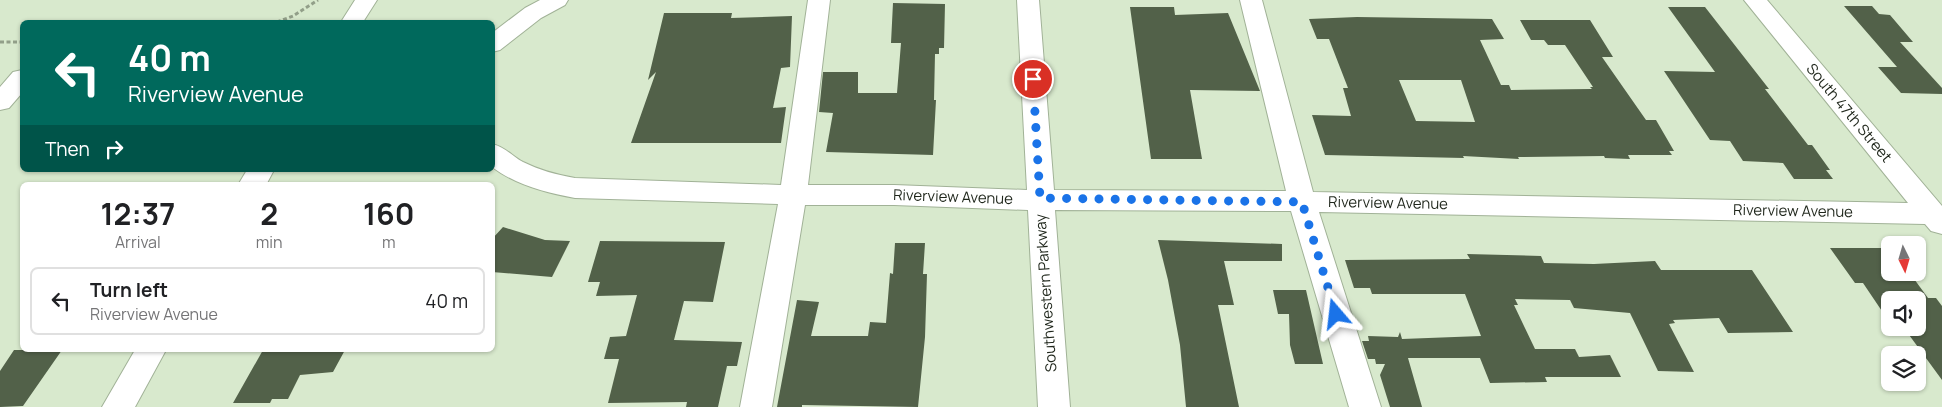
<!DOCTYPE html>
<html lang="en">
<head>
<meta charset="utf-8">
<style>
	:root { --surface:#fff; --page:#f6f6f6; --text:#202124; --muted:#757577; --line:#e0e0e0 }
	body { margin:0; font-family:Manrope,sans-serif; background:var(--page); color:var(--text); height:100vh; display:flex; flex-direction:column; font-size:19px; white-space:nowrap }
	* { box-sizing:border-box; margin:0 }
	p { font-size:16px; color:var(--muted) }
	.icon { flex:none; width:28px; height:28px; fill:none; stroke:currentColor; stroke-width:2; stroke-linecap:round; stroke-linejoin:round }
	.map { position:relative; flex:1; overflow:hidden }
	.drawer { position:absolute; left:20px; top:182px; width:475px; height:170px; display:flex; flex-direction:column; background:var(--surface); border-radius:8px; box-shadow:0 1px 4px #0004 }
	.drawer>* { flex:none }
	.hud { position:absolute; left:20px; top:20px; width:475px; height:152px; border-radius:8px; box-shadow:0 1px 4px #0004; background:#00695c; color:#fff; overflow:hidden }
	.needle { width:32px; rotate:175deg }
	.controls { position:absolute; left:1881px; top:236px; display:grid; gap:10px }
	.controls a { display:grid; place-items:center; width:45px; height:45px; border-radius:8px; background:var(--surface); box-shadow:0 1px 4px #0004; font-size:25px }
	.pin { position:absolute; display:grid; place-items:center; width:42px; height:42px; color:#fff; margin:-21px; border:2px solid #fff; border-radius:50%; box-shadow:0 1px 5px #0007 }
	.me { position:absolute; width:55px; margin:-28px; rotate:343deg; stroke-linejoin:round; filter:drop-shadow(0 0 4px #0008) }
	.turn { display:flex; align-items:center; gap:18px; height:105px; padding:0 25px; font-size:22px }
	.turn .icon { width:65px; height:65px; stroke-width:2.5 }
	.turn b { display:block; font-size:35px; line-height:42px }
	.then { display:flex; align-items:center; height:48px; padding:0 25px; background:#0003; gap:10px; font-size:19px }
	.eta { display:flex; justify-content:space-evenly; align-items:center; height:85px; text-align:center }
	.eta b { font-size:30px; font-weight:700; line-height:35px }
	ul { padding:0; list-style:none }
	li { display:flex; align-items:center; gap:15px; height:68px; margin:0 10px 8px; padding:0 15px; border:2px solid var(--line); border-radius:8px }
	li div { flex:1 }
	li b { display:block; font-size:19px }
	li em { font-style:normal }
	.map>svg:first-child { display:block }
</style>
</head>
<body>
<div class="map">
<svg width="1942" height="407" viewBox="0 0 1942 407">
	<rect width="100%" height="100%" fill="#d8e9cd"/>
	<path fill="#526149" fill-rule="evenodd" d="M893 3 945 4 944 48H939V54H935L934 100H936L933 155 826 152 833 113 819 112 823 72H858V93H897L901 43H891Z
		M1844 6H1872L1879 14 1890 15 1913 42H1900L1942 88V94L1901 93 1878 67H1897Z
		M1130 7H1174L1175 15 1228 13 1260 91 1190 90 1202 159H1151Z
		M1668 7H1705L1769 89H1765L1808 145H1812L1830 170H1826L1833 179H1794L1783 163 1743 161 1730 141 1710 140 1664 71 1715 72Z
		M664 13H732L731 18 792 16 790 67 781 68 773 108 786 107 781 143H631L656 72 648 80Z
		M1357 17 1492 19 1504 39 1480 40 1501 85H1509L1511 90 1592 89 1590 87H1593L1565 45H1548L1544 40H1531L1520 20H1590L1613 57H1602L1646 120H1656L1674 151H1669L1672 155H1628L1630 159 1605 158 1604 156 1518 157 1519 159 1463 156 1464 158 1325 155 1312 115 1351 116 1343 88H1348L1329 39H1317L1309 19ZM1399 80H1461L1475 122 1416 121Z
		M503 227 545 240 570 241 552 277 492 272V239Z
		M1158 240 1282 244V261H1224L1234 305H1218L1239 407H1186L1180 345 1168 280Z
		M600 241 725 242 713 302 684 301 674 340 742 342 737 366H727L718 407H686L687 402 608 403 619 359H604L610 337 626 336 637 295 596 296 600 282H588Z
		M895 243H925L923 274H927L925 337 918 407 802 405V407H777L797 300 819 302 811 336H868L870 322 886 323 890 273 893 274Z
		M1830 248H1890V272H1909L1928 298H1936L1942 306V380L1904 328H1918V300H1890V323L1863 283H1855Z
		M1467 254 1541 256 1544 263 1594 264 1655 261 1661 270H1752L1793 332 1728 333 1719 318 1673 320 1675 323 1669 324 1694 372 1658 371 1630 313 1574 308 1570 300 1515 299 1518 305H1514L1535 349H1575L1579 357 1610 355 1621 377H1545L1547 382 1490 383 1480 358H1408L1422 407H1390L1380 375 1385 364H1376L1375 359H1368L1362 341H1369L1368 336 1398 337 1400 332 1402 339 1481 336 1465 294H1372L1370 288H1354L1345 260 1470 259Z
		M1273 290H1306L1323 364H1295L1290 345 1289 314H1278Z
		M14 350H62L23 406 0 407V371Z
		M263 350H345L333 372 300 375 288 399H272L270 403H233Z"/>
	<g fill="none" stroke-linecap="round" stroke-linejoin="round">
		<g stroke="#a1b297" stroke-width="2">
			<path id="minor" d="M355 0H377L363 22H341Z
				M540 0H568L565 5 541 18 500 50 492 52V33L525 8Z
				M808 0H830L808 185H894L1027 190 1017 0H1039L1054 190 1286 191 1240 0H1262L1313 192 1908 203 1744 0H1767L1942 206V234L1931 231 1925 224 1319 212 1381 407H1349L1291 211 1055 210 1070 407H1038L1028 210 894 205H805L772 407H740L778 204 575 198C547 193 516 185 492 167V144C505 147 512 156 523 162 539 170 557 175 575 178L781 185Z
				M22 70V93L9 108 0 110V87L13 72Z
				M247 170H274L266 185H238Z
				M135 350H166L135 407H102Z"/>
		</g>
		<path stroke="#929f89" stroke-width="3" stroke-dasharray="4 2.5" stroke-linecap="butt" d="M277 22 293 16 318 0
			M0 42H22"/>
		<use href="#minor" fill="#fff" fill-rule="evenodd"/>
	</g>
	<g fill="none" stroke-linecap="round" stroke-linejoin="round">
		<path stroke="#1a73e8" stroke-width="9" stroke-dasharray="0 16.2" d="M1033 79 1040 198 1302 202 1336 314"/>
	</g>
	<g text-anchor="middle" stroke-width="5" stroke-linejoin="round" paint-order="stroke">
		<g font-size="15" fill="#1f261b" stroke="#fff">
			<text transform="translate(1849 113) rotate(50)" y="5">South 47th Street</text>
			<text transform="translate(953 197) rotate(2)" y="5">Riverview Avenue</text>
			<text transform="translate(1388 203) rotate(1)" y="5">Riverview Avenue</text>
			<text transform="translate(1793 211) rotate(1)" y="5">Riverview Avenue</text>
			<text transform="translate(1046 293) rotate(-94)" y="5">Southwestern Parkway</text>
		</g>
	</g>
</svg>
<div class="controls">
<a><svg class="needle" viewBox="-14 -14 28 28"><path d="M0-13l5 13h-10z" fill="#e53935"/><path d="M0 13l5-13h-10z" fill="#757577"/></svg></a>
<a><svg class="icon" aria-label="sound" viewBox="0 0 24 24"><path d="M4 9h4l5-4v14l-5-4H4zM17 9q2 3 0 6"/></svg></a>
<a><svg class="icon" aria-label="layers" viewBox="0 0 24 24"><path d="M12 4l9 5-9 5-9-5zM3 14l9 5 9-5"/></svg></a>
</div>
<div class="pin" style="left:1033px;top:79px;background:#d93025"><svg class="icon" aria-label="arrive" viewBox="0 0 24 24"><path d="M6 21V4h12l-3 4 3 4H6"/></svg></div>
<svg class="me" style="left:1336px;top:314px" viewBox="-20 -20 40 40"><path d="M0-17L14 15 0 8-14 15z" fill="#1a73e8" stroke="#fff" stroke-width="4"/></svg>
<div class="hud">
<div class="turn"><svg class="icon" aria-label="left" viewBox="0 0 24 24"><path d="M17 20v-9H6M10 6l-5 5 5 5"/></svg><div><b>40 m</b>Riverview Avenue</div></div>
<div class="then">Then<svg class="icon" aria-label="right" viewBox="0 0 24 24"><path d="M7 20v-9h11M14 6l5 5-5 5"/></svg></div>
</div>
<section class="drawer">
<div class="eta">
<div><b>12:37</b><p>Arrival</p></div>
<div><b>2</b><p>min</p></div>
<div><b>160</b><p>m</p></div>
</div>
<ul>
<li><svg class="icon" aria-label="left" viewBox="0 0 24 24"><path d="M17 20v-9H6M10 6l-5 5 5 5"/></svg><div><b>Turn left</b><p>Riverview Avenue</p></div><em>40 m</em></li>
</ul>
</section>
</div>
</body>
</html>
